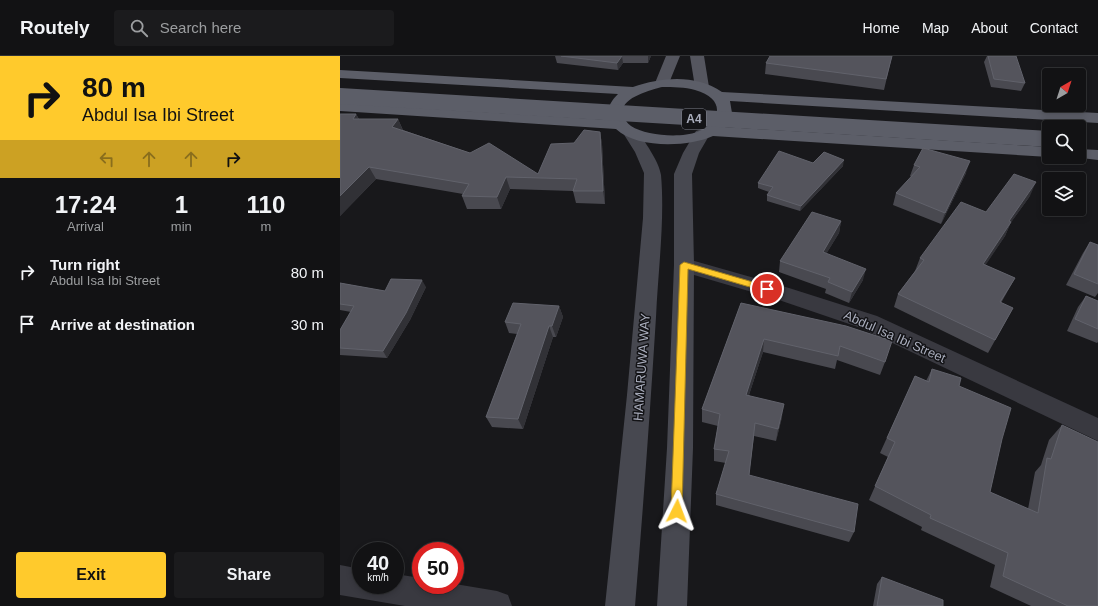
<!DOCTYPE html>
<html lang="en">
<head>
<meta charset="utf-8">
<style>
	:root { --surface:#121214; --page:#1b1b1d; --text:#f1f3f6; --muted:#9c9ea0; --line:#313234; --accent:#ffca2c }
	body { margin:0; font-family:Arial,sans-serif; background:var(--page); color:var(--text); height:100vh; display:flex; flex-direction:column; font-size:15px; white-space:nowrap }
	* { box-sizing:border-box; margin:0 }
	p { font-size:13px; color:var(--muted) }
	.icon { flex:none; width:22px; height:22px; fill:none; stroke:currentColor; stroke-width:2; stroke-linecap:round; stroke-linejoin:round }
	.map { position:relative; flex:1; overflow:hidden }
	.sheet { display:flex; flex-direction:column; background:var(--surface); width:340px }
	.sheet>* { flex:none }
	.top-card { background:#ffca2c; color:#111; overflow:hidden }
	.needle { width:26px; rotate:39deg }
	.tools { position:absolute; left:702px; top:12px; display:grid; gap:8px }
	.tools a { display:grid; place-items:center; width:44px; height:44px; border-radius:4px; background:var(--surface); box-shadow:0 2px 6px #0003,0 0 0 1px var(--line); font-size:20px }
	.speed { position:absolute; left:12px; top:486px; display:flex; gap:8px; font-size:20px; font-weight:700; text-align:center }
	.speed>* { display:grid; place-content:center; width:52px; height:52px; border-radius:50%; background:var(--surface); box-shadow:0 2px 6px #0003,0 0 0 1px var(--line); line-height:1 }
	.speed small { font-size:10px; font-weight:400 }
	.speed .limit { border:6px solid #d22; background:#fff; color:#111 }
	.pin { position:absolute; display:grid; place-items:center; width:34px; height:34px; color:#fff; margin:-17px; border:2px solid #fff; border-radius:50%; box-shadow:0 1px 4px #0007 }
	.me { position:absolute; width:44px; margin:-22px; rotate:3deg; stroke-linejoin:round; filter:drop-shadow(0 0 3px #0008) }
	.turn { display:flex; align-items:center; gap:14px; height:84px; padding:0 16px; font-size:18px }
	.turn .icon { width:52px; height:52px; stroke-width:2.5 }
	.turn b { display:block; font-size:28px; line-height:34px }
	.lanes { display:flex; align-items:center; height:38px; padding:0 16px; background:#0003; justify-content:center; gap:20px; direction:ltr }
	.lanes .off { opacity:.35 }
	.eta { display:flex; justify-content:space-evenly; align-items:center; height:68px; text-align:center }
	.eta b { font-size:24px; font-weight:600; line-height:28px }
	.button { display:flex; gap:8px; margin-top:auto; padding:8px 16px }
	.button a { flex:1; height:46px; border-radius:4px; background:var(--accent); color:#111; font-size:16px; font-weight:600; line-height:46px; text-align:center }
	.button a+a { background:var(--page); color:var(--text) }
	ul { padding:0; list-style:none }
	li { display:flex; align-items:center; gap:12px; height:52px; padding:0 16px }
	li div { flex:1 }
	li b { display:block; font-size:15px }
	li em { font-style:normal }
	header { display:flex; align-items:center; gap:24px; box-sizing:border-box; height:56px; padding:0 20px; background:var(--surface); border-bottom:1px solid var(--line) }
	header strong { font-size:19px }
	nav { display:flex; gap:22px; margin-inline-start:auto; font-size:14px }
	.search { width:280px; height:36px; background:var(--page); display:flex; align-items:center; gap:10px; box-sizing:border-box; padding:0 14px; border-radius:4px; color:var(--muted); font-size:15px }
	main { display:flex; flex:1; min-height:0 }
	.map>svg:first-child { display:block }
</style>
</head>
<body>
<header>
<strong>Routely</strong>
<div class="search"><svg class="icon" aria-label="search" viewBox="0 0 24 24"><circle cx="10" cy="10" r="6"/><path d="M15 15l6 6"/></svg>Search here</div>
<nav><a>Home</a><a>Map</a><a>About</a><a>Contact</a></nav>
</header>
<main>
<section class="sheet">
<div class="top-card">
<div class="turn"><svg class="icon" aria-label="right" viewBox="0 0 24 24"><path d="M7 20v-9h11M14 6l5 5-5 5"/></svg><div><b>80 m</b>Abdul Isa Ibi Street</div></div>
<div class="lanes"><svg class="icon off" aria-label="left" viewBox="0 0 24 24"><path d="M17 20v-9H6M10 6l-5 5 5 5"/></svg><svg class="icon off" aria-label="ahead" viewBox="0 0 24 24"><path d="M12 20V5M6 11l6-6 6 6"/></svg><svg class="icon off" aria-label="ahead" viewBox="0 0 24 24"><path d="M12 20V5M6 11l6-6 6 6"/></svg><svg class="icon" aria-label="right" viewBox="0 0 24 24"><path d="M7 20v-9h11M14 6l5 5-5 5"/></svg></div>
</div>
<div class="eta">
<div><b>17:24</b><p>Arrival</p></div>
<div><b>1</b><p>min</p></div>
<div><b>110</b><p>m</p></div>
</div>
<ul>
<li><svg class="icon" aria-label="right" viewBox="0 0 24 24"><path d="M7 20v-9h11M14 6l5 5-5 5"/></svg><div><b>Turn right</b><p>Abdul Isa Ibi Street</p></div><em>80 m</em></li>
<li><svg class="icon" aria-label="arrive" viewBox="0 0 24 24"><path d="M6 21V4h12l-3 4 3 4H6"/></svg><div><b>Arrive at destination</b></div><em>30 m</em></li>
</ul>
<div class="button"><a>Exit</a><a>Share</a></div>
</section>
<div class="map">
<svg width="758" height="550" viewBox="0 0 758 550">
	<rect width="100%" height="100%" fill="#18181b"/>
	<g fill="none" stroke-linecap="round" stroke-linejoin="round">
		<path fill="#393940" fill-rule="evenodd" d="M344 202 449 232 537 260 758 362V385L521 272 436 243 337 214 334 209 337 204Z
			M0 509 21 513V529H55V518L81 522V529L115 528 157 535 168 539 172 550H65L0 539Z"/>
		<path fill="#474850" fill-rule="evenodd" d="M291 72 297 74C304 85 319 105 321 119 325 164 318 215 316 261 310 357 303 454 295 550H265L287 339 303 162 304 117 295 96 283 77 285 74Z
			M362 73 368 75 370 78 359 97 352 118 354 209 353 392 347 550H317L327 392 334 209V118L343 97 356 75Z"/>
		<path fill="#55565f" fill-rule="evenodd" d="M326 0H340L329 27 327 30 322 31 317 30 315 27Z
			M350 0H364L369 31 367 34 362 35 357 34 355 31Z"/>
		<path fill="#5c5e68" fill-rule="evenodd" d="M0 14 293 31C322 21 356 18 382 36L758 57V67L390 45 392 57 384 71 709 91V101L373 80C349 91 297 93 276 73L0 55V47L270 64C266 53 270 46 278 38L0 22ZM322 31C333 31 345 31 355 34 385 42 383 65 357 76 341 82 306 80 291 70 287 67 285 64 283 58 279 42 311 34 322 31Z
			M739 93 758 94V104L733 101H739Z"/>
		<path stroke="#5c5e68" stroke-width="16" d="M0 40 709 83"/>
	</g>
	<path fill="#494950" d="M215 0H311L308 7H283L278 14 217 7Z
		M552 0 544 34 425 18 426 7Z
		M647 0H672L685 27 681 35 651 31 644 6Z
		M0 58H16L19 63H58L63 74 130 97 198 118 234 87 260 76 262 88 265 148 236 147 233 135 170 133 161 153H127L122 140 123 138 36 123 0 160Z
		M473 107 503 110 460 155 427 145V139L429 136 418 132V127Z
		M574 109 626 117 601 168 553 149 556 137 572 121 570 120Z
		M690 140 671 166 665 180 645 209 675 222 661 247 673 252 648 297 554 251 558 238 575 215 580 202Z
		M501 165 499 177 486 198 523 224 509 247 485 237 486 233 439 216 440 205Z
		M750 186 758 189V237L755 241 726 229 743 197Z
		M0 227 45 235 86 231 70 264 47 302 0 299V274L11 256 0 254Z
		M746 240 758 245V286L757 287 727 275 738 251Z
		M401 247 545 306 540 319 497 304 495 313 423 296 409 339 442 361 436 385 414 380 409 419 514 476 509 486 376 449V438L386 407 374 405V393L378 370 362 366V353Z
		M219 250 223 261 216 281H213L183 373 152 371 146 361 177 278 169 277 165 266Z
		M592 313 619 330 662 383 650 436 688 453 695 416 701 409 709 384 722 369 758 550H691L650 531 655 509 581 474 582 471 529 444 548 401 540 397 575 320 586 325Z
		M542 521 603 550H533L537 528Z"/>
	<path fill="#313136" d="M282 0 283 7 278 14 277 7Z
		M308 0H311L308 7Z
		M16 58 22 70 13 63Z
		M58 63 63 75 52 71Z
		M260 76 262 88 265 148 263 135Z
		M504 104 503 110 460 155 461 150Z
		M630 105 626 117 601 168 605 157Z
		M29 111 36 123 0 160V140Z
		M166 121 170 133 161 153 157 141Z
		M696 126 690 140 662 179 669 165Z
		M501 165 499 177 480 208 483 196Z
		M671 166 665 180 637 222 643 208Z
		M526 213 523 224 509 247 512 236Z
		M82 224 86 231 70 264 47 302 43 295Z
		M219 250 223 261 216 281 212 270Z
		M209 270 213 281 183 373 178 363Z
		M424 283 423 296 405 351 406 339Z
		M444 348 442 361 436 385 438 373Z"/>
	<path fill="#54545c" stroke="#61626b" d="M221 0H282L277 7Z
		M430 0H552L546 23 426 7Z
		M648 0H676L685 27 654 23Z
		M0 58H16L13 63H58L52 71 130 97 149 87 198 118 211 88 234 87 244 74 260 76 263 135H233L237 123 166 121 157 141 122 140 129 128 29 111 0 140Z
		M583 92 630 105 605 157 556 137 580 111 574 109Z
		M439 95 473 107 484 96 504 104 461 150 427 139 433 131 418 127Z
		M674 118 696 126 669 165 671 166 643 208 675 222 660 246 673 252 655 284 558 238 584 204 580 202 621 146 646 156Z
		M472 156 501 165 483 196 526 213 512 236 488 226 490 222 440 205Z
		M750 186 758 189V228L734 218Z
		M51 223 82 224 66 257 43 295 0 292V274L14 250 0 248V227L45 235Z
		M746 240 758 245V273L735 263Z
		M173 247 219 250 212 270H209L178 363 146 361 181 268 165 266Z
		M401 247 506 270 552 285 545 306 500 290 498 300 424 283 406 339 444 348 438 373 415 367 409 419 518 448 514 476 376 438 389 395 374 393 380 358 362 353Z
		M592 313 621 322 619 330 671 352 662 383 650 436 698 457 707 402 711 403 722 369 758 386V550H728L663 520 668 497 590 462 591 459 535 430 555 386 547 382 575 320 589 326Z
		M542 521 603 544V550H537Z"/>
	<path fill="#ffca2c" stroke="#a6831d" d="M344 206 430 231 432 233 427 236 348 213 342 455 341 459 337 461 333 459 331 455 340 209Z"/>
	<g text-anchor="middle" stroke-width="3" stroke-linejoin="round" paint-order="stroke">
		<rect fill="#131316" stroke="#7c7f8a" stroke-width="1" x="342" y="53" width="24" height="20" rx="3"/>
		<g font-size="12" font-weight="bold" fill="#a9adbc">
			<text x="354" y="67">A4</text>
		</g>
		<g font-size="13" fill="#a9adbc" stroke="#131316">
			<text transform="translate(555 280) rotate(24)" y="5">Abdul Isa Ibi Street</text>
			<text transform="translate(301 311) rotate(-86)" y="5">HAMARUWA WAY</text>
		</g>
	</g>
</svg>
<div class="tools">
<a><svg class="needle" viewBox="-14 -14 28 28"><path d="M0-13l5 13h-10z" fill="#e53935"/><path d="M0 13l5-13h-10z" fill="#9c9ea0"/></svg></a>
<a><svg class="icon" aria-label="search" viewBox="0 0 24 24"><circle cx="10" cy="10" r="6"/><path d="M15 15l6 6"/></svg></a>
<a><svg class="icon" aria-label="layers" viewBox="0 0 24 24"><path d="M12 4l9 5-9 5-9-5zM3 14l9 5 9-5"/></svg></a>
</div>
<div class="speed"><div>40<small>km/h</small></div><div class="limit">50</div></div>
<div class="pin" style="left:427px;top:233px;background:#d93025"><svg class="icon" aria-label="arrive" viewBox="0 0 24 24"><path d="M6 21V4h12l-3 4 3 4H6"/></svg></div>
<svg class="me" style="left:337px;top:455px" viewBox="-20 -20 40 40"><path d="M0-17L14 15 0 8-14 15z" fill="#ffca2c" stroke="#fff" stroke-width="4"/></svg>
</div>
</main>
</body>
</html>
